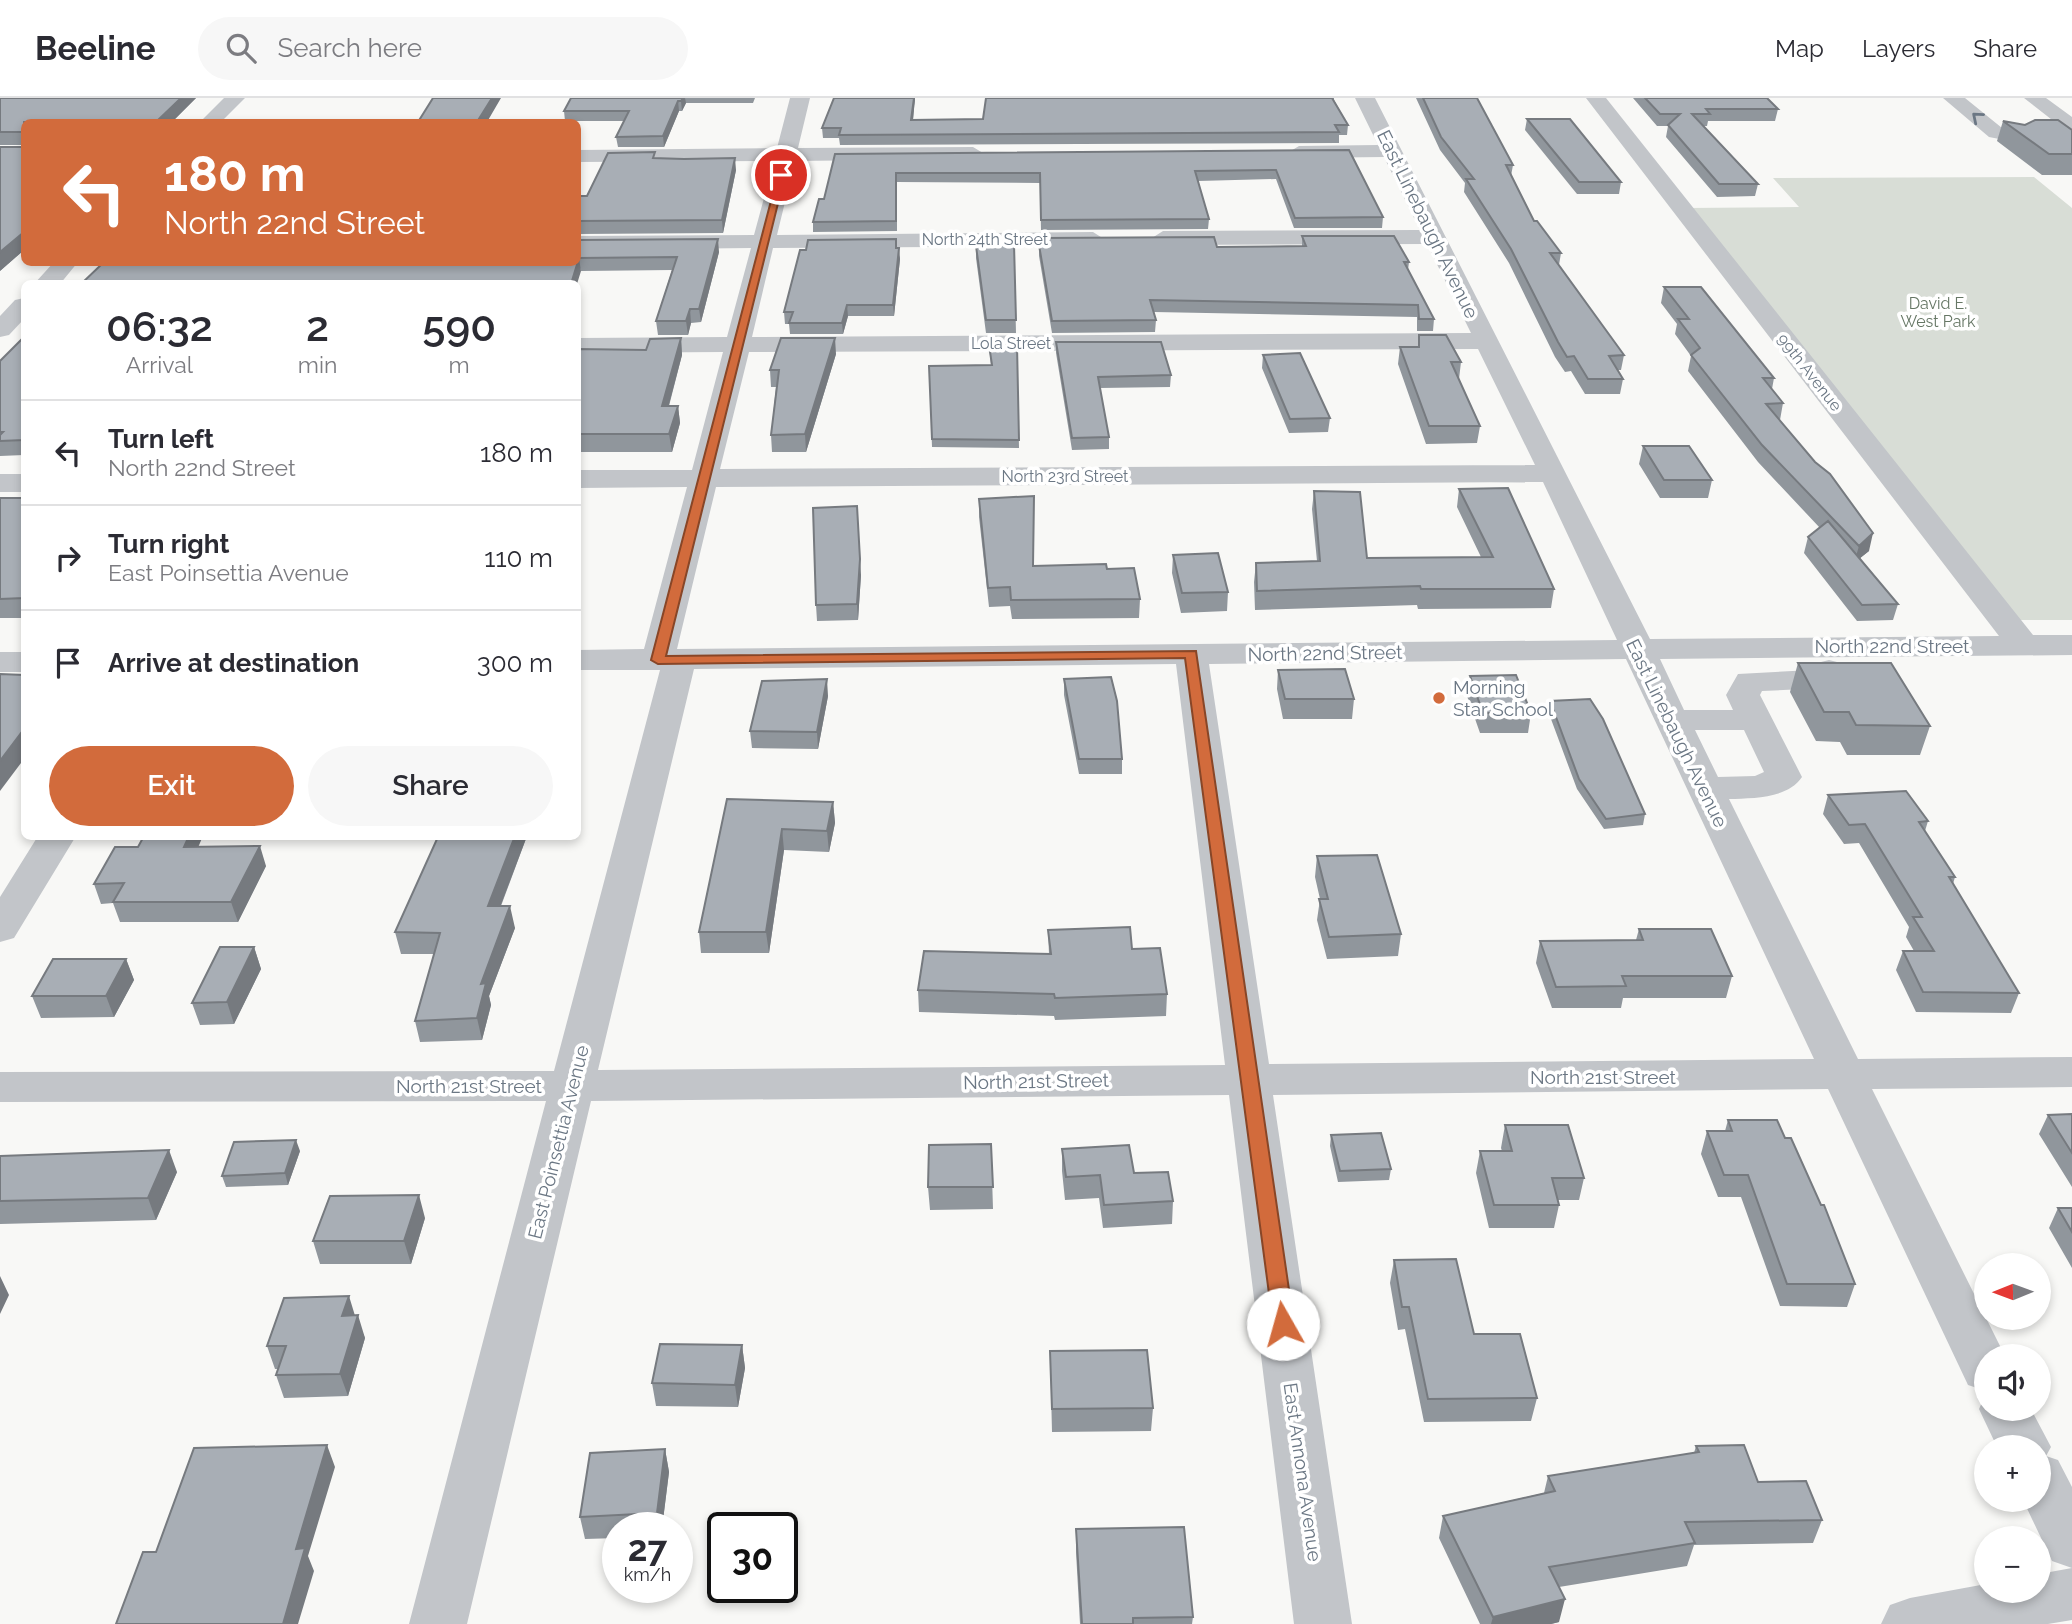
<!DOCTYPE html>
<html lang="en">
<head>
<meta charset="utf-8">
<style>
	:root { --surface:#fff; --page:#f7f7f7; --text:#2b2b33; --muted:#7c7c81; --line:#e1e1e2; --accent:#d26b3c }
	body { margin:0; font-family:Raleway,sans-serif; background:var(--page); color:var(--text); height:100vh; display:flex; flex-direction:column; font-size:26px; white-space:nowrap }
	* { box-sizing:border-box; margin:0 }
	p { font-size:23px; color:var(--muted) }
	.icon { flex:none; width:38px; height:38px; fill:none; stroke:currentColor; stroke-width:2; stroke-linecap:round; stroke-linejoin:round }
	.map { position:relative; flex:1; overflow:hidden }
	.drawer { position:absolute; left:21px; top:182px; width:560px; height:560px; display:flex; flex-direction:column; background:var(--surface); border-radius:10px; box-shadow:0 4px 10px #0003 }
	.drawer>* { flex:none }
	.banner { position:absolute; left:21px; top:21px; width:560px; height:147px; border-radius:10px; box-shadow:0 4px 10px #0003; background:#d26b3c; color:#fff; overflow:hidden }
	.needle { width:46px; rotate:269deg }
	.buttons { position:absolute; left:1974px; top:1155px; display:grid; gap:14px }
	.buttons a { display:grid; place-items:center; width:77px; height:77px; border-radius:50%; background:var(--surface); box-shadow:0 4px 10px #0003; font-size:35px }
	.speed { position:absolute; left:602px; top:1414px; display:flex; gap:14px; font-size:35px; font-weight:700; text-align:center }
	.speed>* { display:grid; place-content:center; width:91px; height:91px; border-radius:50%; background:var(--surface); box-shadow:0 4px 10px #0003; line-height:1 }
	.speed small { font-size:18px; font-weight:400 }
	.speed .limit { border:4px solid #111; border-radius:10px; background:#fff; color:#111 }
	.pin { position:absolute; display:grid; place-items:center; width:60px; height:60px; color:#fff; margin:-30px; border:4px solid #fff; border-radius:50%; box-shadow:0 2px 7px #0007 }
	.me { position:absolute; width:77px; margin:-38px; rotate:353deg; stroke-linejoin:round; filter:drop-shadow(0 0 5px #0008) }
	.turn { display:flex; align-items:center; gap:24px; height:147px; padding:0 28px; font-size:32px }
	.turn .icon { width:91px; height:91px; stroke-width:2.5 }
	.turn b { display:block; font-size:49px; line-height:60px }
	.eta { display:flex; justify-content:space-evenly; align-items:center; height:119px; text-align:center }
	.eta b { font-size:42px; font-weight:600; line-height:49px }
	.primary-button { display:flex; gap:14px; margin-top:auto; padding:14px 28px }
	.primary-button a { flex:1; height:80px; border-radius:42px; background:var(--accent); color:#fff; font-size:28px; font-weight:600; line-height:80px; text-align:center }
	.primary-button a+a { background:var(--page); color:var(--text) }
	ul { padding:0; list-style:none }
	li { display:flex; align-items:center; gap:21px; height:105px; padding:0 28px; border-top:2px solid var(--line) }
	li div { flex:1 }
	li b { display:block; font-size:26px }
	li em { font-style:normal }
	header { display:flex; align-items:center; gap:42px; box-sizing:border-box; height:98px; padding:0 35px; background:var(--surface); border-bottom:2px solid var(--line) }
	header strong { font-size:33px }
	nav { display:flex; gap:38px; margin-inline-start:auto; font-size:24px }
	.search { width:490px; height:63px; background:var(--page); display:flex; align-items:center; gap:18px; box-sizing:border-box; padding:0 24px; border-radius:38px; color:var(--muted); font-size:26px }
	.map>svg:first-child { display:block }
</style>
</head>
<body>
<header>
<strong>Beeline</strong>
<div class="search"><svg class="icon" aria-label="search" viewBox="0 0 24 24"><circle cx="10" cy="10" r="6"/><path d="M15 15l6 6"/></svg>Search here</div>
<nav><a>Map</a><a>Layers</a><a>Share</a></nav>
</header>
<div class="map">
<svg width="2072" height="1526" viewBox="0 0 2072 1526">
	<rect width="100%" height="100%" fill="#f8f8f6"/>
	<path fill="#d8ddd6" d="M2034 79 2072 110V522H2012L1687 110 1799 109 1773 80Z"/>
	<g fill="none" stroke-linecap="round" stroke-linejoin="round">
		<path fill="#c2c5c9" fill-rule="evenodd" d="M224 0H245L221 24H200Z
			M790 0H810L798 50 973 49 983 55 973 61 795 63 777 137 1093 134 1104 141 1093 148 773 150 752 239 1471 235 1427 146 1163 147 1152 140 1163 133 1420 132 1384 59 1299 60 1289 54 1299 48 1378 47 1355 0H1375L1650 541 1999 538 1586 0H1606L2033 537H2072V557L1660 561 1684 612H1733L1726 597 1738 576 1812 572 1817 565 1829 562 1841 565 1851 582 1846 589 1762 593 1760 597 1802 679C1787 701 1753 700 1729 701L1858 961 2072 959V989L1872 991 2005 1258H1986V1293L1968 1287 1828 991 1273 997 1352 1526H1294L1229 997 591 1003 467 1526H409L546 1003 0 1004V974L554 973 660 572H578V552L644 551 687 389 578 390V372H692L723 254 578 255V240L727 239 751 150 578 152V138L754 137 774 63 578 64V52L777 50ZM1478 251 1535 367 720 371 749 254ZM1543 384 1617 542 677 551 716 389ZM1626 561 1814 961 1269 966 1209 566ZM1176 566 1225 967 598 972 694 571ZM1695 632H1744L1764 674 1755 678 1718 679Z
			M1943 0H1965L2002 30 2027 35 2030 39 2020 45 1989 39Z
			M2024 0H2046L2072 19V34L2065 32Z
			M54 164H78L60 186H34Z
			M24 200V221L9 237 0 239V218L15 202Z
			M0 376H24V394H0Z
			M0 554H24V574H0Z
			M38 738H76L14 840 0 844V799Z
			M1986 1296V1311H2031L2051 1349 2046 1358 2058 1362 2072 1389V1470L2052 1463 2023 1402H2039V1349H1997L1979 1311Z
			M2072 1470V1522L2048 1526H1881L1890 1507 1910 1500 1986 1486V1493H2039V1476Z"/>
	</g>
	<path fill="#90969c" d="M0 0H196L172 24H24V152L0 173 22 47H0Z
		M571 0H755L753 5H686L682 13H679L664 49H618L616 39 624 23H565L564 13Z
		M834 0H915L913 22 983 21 986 0H1334V2L1348 27 1347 37H1339V45L840 47 839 40H823L822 30Z
		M1416 0H1477L1513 67 1511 78 1534 123 1561 155 1559 167 1624 257 1621 272H1618L1623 281 1620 296H1585L1571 273 1565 274 1555 259 1509 165 1464 94 1465 85 1440 52Z
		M1633 0H1767L1778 11 1775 23H1708L1707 28H1703L1758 86 1755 98 1717 99 1666 39 1668 28H1657Z
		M1527 21 1621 84 1619 96H1577L1525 32Z
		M2003 23 2025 27 2072 32V77H2042L1997 43Z
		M1349 52 1383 119 1382 130H1294L1276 81 1198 83 1209 121 1208 131 1041 132 1040 85 897 84V133L813 134V124L824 101 835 56Z
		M656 60 736 72 723 135 578 136V98H587Z
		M1302 138 1409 164 1408 172 1434 221 1433 233H1417V219L1154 214 1156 222 1155 234 1052 235 1039 158V147L1217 149 1302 148Z
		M578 142 719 154 701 224 691 225 688 237H658L656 223 672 172 581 173 578 164Z
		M1014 146 1016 235H986L976 160V148Z
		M897 150 900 161 894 218H848L843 236H790L789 226H785L784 214Z
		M1664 189 1774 280 1772 291 1783 305 1780 322 1869 453 1860 460 1898 506 1893 522 1857 523 1804 455 1808 439 1820 430 1758 364 1688 273 1691 258 1675 236 1677 226 1661 205Z
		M1419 237 1461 264 1459 281 1480 328 1477 345 1426 346 1398 266 1400 249H1418Z
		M24 239V357L0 358V263Z
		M681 240 682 257 669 308H678L680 325 672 354H578V251L646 252Z
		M1056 244 1171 277 1170 289 1100 290 1109 339V351L1072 352 1056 255Z
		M989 247H1017L1019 350 932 349 929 268 991 267Z
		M836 256 806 354H772L771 337 776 289H771L770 272Z
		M1263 257 1330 320 1328 334 1289 335 1262 270Z
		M1643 348 1712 382 1708 400H1660L1639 366Z
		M1459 391 1554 491 1551 510 1418 511 1417 507 1255 512 1254 484 1256 465 1317 463 1312 411 1314 393 1367 460 1481 459 1457 409Z
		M0 400H24V520H0Z
		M979 401 1033 468 1107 471 1140 501 1139 520 1012 521 1010 508 989 509 979 419Z
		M1173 457 1228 494 1227 513 1181 515 1172 475Z
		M861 477 858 522 817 523 816 507Z
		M1798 565 1930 628 1920 657H1847L1840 644 1816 643 1790 594Z
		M1278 572 1354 601 1352 621H1283L1277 591Z
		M1470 578 1531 615 1528 635H1480L1467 598Z
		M1064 581 1122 661V676H1079L1064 597Z
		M828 598 818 651 752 650 750 633Z
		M1550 603 1645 716 1643 727 1604 731 1577 691 1548 613Z
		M1828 697 1928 723 1925 733 1955 779 1953 786 2019 895 2011 915 1916 914 1896 872 1903 853H1914L1906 839 1909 829 1859 745 1844 746 1823 716Z
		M727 701 833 704 835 725 829 754 784 752 769 855H701L699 834Z
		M527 738 501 808 515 830 489 898 491 907 482 942 420 944 415 923 434 856H401L395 834 462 741Z
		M199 749 266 768 238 824H120L113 805 101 806 94 786Z
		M1317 758 1401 836 1398 858 1327 861 1317 822 1320 801 1315 779Z
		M1639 831 1732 878 1726 900H1623L1621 910H1552L1536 865 1540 843 1636 842Z
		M1048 832 1132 851 1167 896 1166 918 1055 922 1054 918 919 914 918 892 1049 856Z
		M254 849 261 871 234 926 200 927 192 905Z
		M126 861 134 882 114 919 41 920 32 898Z
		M2072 1016V1089L2039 1036 2048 1017Z
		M1728 1022 1785 1040 1855 1186 1847 1209 1780 1208 1741 1099H1718L1701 1056 1707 1033H1725Z
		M1505 1027 1584 1080 1579 1102H1558L1559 1107 1554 1130H1489L1476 1075 1480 1053H1502L1501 1050Z
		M1331 1037 1391 1071 1389 1082 1338 1084 1330 1048Z
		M991 1046 993 1111 930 1112 928 1089Z
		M1062 1051 1134 1075 1173 1103 1172 1126 1103 1130 1099 1100 1065 1102 1062 1073Z
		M300 1053 288 1087 226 1089 222 1078Z
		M0 1058 177 1074 156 1122 0 1126Z
		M2058 1110H2072V1170L2049 1130Z
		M425 1120 411 1166H320L313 1143Z
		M1394 1162 1474 1236 1537 1300 1531 1323 1424 1324 1405 1231 1398 1232 1390 1185Z
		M355 1217 365 1240 348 1298 284 1300 276 1277 278 1271H275L267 1248Z
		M742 1247 745 1270 738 1309 656 1308 652 1285Z
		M1050 1253 1153 1310 1151 1333 1052 1334Z
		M1696 1348 1822 1422 1813 1445 1694 1447 1687 1468 1559 1489V1524L1551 1526H1480L1439 1440 1443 1418 1544 1395 1548 1378 1694 1355Z
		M665 1351 669 1374 662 1430H618V1440L585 1441 580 1419Z
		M1076 1431 1193 1519 1192 1526H1080L1076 1454Z"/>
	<path fill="#767a7f" d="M181 0H196L172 24H156Z
		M492 0H501L487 24H477Z
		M683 0H685L686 5 682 13 681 3Z
		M914 0H915L912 32 911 22Z
		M678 3 679 13 664 49 663 38Z
		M735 60 736 72 723 135 722 122Z
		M24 134V152L0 173V154Z
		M718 141 719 154 701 224 699 211Z
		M899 150 900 161 894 218 893 207Z
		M579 160 581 173 577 186H571Z
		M847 207 848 218 843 236 842 225Z
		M690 211 691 225 688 237 686 223Z
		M681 240 682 257 664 325 662 308Z
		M835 240 836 256 806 354 805 336Z
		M678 308 680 325 672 354 669 336Z
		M1873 435 1869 453 1854 465 1859 448Z
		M860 461 861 477 858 522 857 506Z
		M827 581 828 598 818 651 817 634Z
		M24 631V661L0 693V663Z
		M833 704 835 725 829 754 827 733Z
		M782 731 784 752 769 855 766 834Z
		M189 738H203L190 768 184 749Z
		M515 738H527L492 830 488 808Z
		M260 748 266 768 238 824 231 804Z
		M510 808 515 830 489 898 491 907 482 942 477 920 481 886Z
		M254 849 261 871 234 926 227 904Z
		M126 861 134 882 114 919 106 898Z
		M296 1042 300 1053 288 1087 285 1075Z
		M169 1052 177 1074 156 1122 148 1100Z
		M419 1097 425 1120 411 1166 404 1143Z
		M0 1178 9 1197 0 1216Z
		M349 1198 356 1221 342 1218Z
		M358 1217 365 1240 348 1298 340 1276Z
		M742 1247 745 1270 738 1309 735 1287Z
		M327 1347 335 1369 308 1458 314 1473 298 1526H283L296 1451Z
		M665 1351 669 1374 662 1430H660L657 1415Z
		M1565 1501 1559 1524 1551 1526H1491L1493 1519Z"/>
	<path fill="#a8aeb5" stroke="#767a7f" stroke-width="2" d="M0 0H181L156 24H24V134L0 154V49H22V34H0Z
		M433 0H492L477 24H418Z
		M571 0H683L681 3H678L663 38 616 39 629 13H564Z
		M834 0H914L911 22 983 21 986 0H1332L1348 27H1335L1339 34 839 37 841 30H822Z
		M1423 0H1477L1513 67H1506L1534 123H1537L1561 155H1550L1624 257 1609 258 1623 281H1588L1574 258 1567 259 1558 244 1511 151 1466 81H1474L1441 39Z
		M1645 0H1767L1778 11H1706L1710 16H1692L1758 86H1719L1668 27 1680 16H1660Z
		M1527 21H1570L1621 84H1579Z
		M2035 22H2058L2072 32V56H2049L2003 23 2025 27Z
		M1349 52 1383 119 1295 120 1276 72 1195 73 1209 121 1041 122 1040 75H896V123L813 124 819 101H824L835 56Z
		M655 54 653 60 684 61 735 60 722 122 578 123V98H587L608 55Z
		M1302 138H1394L1409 164H1404L1434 221H1419L1418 207 1150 202 1156 222 1052 223 1039 147H1042V140L1214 139 1217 149 1306 148Z
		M718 141 699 211H690L686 223H656L677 159 579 160 571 186H81L104 164H578V142Z
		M896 141V150H899L893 207H847L842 225H789L793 214H784L800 152H806L808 142Z
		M1014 146 1016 222H986L976 148Z
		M1664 189H1701L1774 280H1763L1783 305 1766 306 1815 364 1830 376 1873 435 1859 448 1762 347 1691 257 1700 250 1678 221H1689Z
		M1419 237H1446L1461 264H1451L1480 328H1429L1400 249H1419Z
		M24 239V342L0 343V337L3 334H0V263Z
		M681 240 662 308H678L669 336H578V251L646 252 650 241Z
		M781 240H835L805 336 771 337 779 272H770Z
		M1056 244H1161L1171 277 1098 279 1109 339 1072 340Z
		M989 247H1017L1019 342 932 341 929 268 992 267Z
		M1300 255 1330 320 1290 321 1263 257Z
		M1643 348H1689L1712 382H1664Z
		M1508 390 1554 491H1421L1420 488 1257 493 1256 465 1320 463 1314 393 1360 394 1367 460 1493 459 1459 391Z
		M1034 398 1033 468 1106 466 1107 471 1134 470 1140 501 1011 502 1010 489 988 490 979 401Z
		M0 400H24V500L0 501Z
		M857 408 860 461 857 506 816 507 813 410Z
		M1828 423 1898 506 1862 507 1808 439Z
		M1218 455 1228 494 1182 495 1173 457Z
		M1798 565H1891L1930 628 1856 627 1849 614H1824Z
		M1345 571 1354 601H1285L1278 572Z
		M0 576 24 577V631L0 663Z
		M1516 577 1531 615H1483L1470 578Z
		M1111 579 1117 603 1122 661H1079L1064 581Z
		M827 581 817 634 750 633 762 583Z
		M1590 601 1603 621 1645 716 1606 721 1579 681 1550 603Z
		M1906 693 1928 723 1919 724 1955 779H1949L2019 895 1923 894 1903 853H1934L1913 819H1922L1865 726 1849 727 1828 697Z
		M727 701 833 704 827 733 782 731 766 834H699Z
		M144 738H189L184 749 260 748 231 804H113L124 785 94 786 115 749H138Z
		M463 738H515L488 808H510L481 886 486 885 477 920 415 923 440 835 395 834 437 741H462Z
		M1377 757 1401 836 1329 839 1319 801H1328L1317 758Z
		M1130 829 1132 851 1160 850 1167 896 1055 900 1054 896 918 892 924 853 1051 856 1048 832Z
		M1639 831H1711L1732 878H1622L1626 888 1556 889 1540 843 1643 842Z
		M220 849H254L227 904 192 905Z
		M53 861H126L106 898H32Z
		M2072 1016V1055L2048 1017Z
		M1728 1022H1777L1785 1040H1791L1821 1107H1824L1855 1186H1787L1748 1077H1724L1707 1033H1732Z
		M1505 1027H1568L1584 1080H1552L1559 1107H1494L1480 1053H1512Z
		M1381 1035 1391 1071 1340 1073 1331 1037Z
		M296 1042 285 1075 222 1078 234 1044Z
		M991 1046 993 1089H928L929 1047Z
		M1129 1047 1134 1075 1168 1074 1173 1103 1104 1107 1100 1077 1066 1079 1062 1051Z
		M169 1052 148 1100 0 1103V1058Z
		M419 1097 404 1143H313L330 1098Z
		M2058 1110H2072V1134Z
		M1456 1161 1474 1236H1520L1537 1300 1428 1301 1409 1209H1402L1394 1162Z
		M349 1198 342 1218 358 1217 340 1276 276 1277 286 1248H267L284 1200Z
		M660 1246 742 1247 735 1287 652 1285Z
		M1147 1252 1153 1310 1052 1311 1050 1253Z
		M327 1347 296 1451 305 1450 283 1526H116L143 1454H156L194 1350Z
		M1744 1347 1758 1384 1806 1383 1822 1422 1685 1424 1695 1445 1549 1469 1565 1501 1493 1519 1443 1418 1555 1393 1548 1378 1699 1354 1696 1348Z
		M665 1351 657 1415 580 1419 590 1355Z
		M1184 1429 1193 1519 1133 1520V1526H1082L1076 1431Z"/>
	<defs><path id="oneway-chevron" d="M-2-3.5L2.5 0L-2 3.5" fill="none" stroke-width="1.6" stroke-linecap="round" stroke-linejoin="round" transform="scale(1.75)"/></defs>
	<use stroke="#6b7784" href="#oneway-chevron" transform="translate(1977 19) rotate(-140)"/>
	<path fill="#d26b3c" stroke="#884627" stroke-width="2" d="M778 76 785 77 666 558 1196 553 1294 1226 1291 1232H1276L1273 1226 1185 560 658 566 651 562Z"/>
	<circle fill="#d26b3c" stroke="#fff" stroke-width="2.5" cx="1439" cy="600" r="7"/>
	<g text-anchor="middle" stroke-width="7" stroke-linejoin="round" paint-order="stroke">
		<g font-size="16" fill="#6b7784" stroke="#fff">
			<text x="985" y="147">North 24th Street</text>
			<text x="1011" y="251">Lola Street</text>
			<text transform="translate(1810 274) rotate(52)" y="6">99th Avenue</text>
			<text x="1065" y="384">North 23rd Street</text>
		</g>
		<g font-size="16" fill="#667765" stroke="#fff">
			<text x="1938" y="211">David E.<tspan x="1938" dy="18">West Park</tspan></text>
		</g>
		<g font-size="19" fill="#6b7784" stroke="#fff">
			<text transform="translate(1428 126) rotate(64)" y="7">East Linebaugh Avenue</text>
			<text x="1892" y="555">North 22nd Street</text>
			<text transform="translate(1325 555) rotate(-1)" y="7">North 22nd Street</text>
			<text transform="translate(1677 635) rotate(64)" y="7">East Linebaugh Avenue</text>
			<text x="1603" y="986">North 21st Street</text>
			<text transform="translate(1036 983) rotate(-1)" y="7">North 21st Street</text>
			<text x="469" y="995">North 21st Street</text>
			<text transform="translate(558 1044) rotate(-76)" y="7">East Poinsettia Avenue</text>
			<text transform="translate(1303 1374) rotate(82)" y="7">East Annona Avenue</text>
		</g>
		<g font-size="19" fill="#6b7784" stroke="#fff" text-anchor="start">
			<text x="1453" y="596">Morning<tspan x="1453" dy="22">Star School</tspan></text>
		</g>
	</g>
</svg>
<div class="buttons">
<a><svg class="needle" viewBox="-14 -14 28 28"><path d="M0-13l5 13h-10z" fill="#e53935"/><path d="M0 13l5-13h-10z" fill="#7c7c81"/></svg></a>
<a><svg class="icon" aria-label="sound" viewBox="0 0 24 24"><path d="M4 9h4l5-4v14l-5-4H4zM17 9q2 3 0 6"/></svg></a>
<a>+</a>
<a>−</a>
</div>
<div class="speed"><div>27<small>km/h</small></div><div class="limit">30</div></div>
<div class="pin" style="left:781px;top:77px;background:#d93025"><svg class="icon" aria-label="arrive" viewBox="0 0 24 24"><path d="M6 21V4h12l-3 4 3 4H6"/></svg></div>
<svg class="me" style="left:1283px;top:1226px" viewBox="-20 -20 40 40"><circle r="19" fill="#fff"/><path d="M0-13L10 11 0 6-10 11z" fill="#d26b3c"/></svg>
<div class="banner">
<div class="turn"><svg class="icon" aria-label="left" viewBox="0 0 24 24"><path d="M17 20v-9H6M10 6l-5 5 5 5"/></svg><div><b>180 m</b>North 22nd Street</div></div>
</div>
<section class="drawer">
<div class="eta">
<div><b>06:32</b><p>Arrival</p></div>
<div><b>2</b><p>min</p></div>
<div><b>590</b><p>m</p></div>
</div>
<ul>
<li><svg class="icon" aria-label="left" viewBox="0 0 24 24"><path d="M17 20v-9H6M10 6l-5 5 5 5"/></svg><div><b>Turn left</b><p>North 22nd Street</p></div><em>180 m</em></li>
<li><svg class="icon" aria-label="right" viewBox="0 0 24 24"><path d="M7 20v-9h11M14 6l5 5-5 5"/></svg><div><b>Turn right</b><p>East Poinsettia Avenue</p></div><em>110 m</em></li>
<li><svg class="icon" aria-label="arrive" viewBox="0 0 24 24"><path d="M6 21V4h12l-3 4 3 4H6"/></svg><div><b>Arrive at destination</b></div><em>300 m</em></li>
</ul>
<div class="primary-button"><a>Exit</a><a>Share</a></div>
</section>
</div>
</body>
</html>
